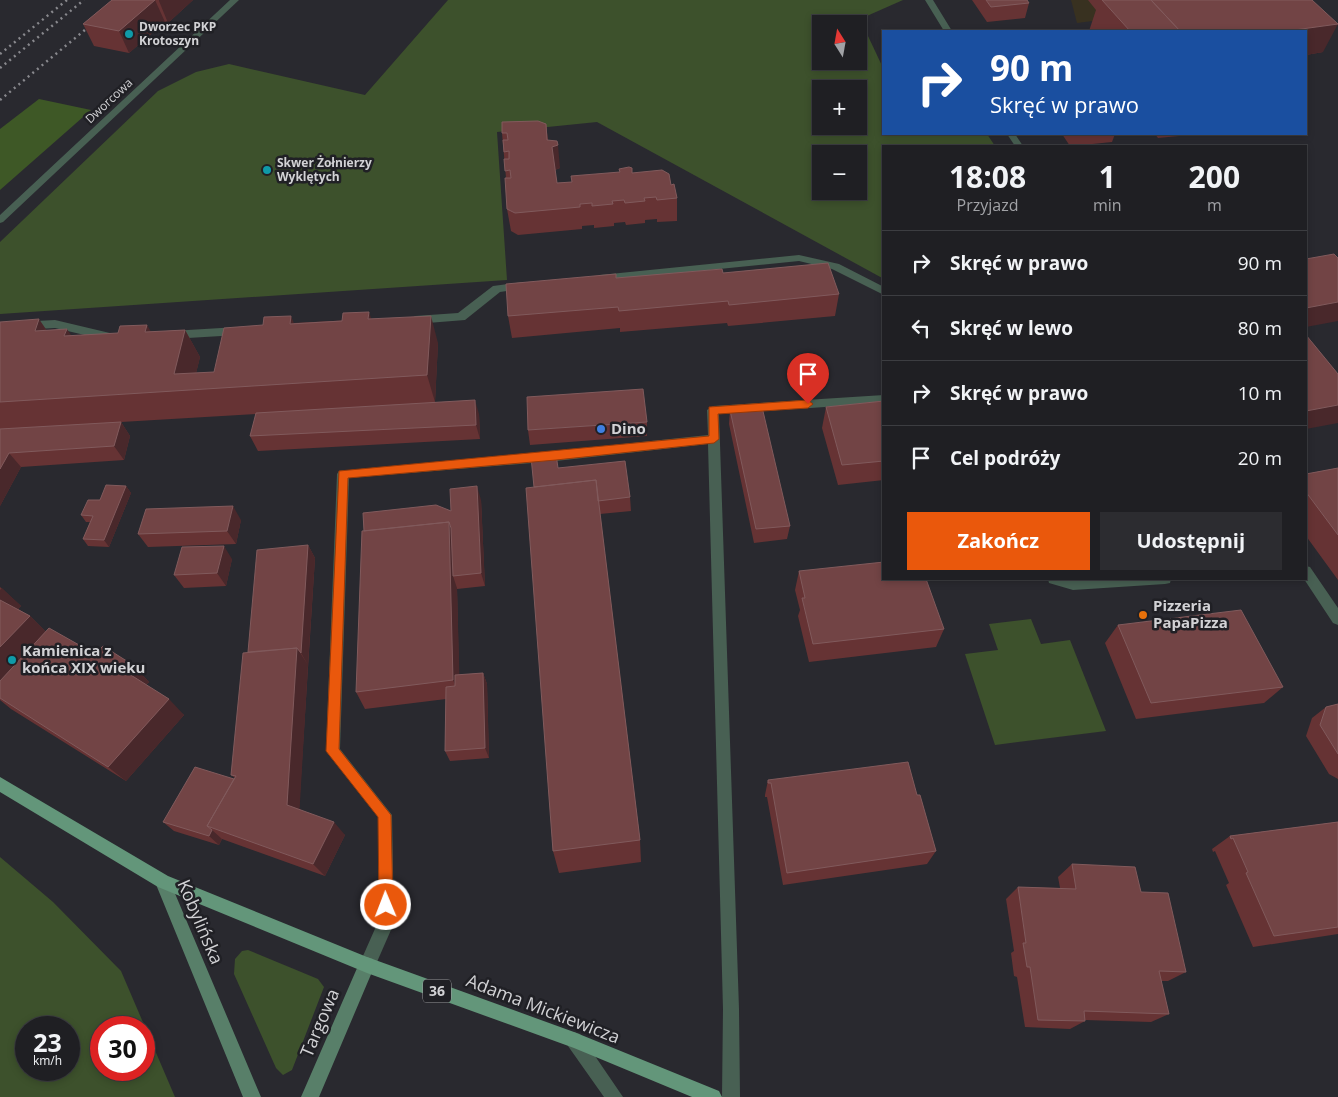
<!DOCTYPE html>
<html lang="pl">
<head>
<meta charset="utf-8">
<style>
	:root { --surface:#1f1f23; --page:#2c2c30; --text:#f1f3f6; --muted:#a1a2a6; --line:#3c3d41; --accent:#ea580c }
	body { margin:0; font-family:"Open Sans",sans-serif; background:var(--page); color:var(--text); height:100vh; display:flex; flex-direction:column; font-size:19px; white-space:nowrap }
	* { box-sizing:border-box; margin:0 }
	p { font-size:16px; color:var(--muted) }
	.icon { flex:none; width:28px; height:28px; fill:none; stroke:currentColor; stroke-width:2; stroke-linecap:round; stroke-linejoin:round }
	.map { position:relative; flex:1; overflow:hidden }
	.side { position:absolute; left:882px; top:145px; width:425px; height:435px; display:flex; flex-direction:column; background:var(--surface); border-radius:0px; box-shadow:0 2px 8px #0003,0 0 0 1px var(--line) }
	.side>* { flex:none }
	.top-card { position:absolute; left:882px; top:30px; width:425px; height:105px; border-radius:0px; box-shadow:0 2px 8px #0003,0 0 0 1px var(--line); background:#1a4fa0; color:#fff; overflow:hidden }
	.needle { width:32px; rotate:349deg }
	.buttons { position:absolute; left:812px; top:15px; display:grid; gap:10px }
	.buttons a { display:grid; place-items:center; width:55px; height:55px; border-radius:0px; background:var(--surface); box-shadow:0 2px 8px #0003,0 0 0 1px var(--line); font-size:25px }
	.speed { position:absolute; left:15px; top:1016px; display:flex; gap:10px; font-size:25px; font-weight:700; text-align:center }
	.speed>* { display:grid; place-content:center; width:65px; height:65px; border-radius:50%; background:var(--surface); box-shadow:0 2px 8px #0003,0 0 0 1px var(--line); line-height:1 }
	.speed small { font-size:12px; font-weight:400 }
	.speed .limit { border:8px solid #d22; background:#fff; color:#111 }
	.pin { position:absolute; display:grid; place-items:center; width:42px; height:42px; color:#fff; margin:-51px -21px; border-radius:50% 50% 50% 0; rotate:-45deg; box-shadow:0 0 5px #0007 }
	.pin .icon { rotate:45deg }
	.me { position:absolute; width:55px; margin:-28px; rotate:359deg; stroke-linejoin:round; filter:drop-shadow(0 0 4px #0008) }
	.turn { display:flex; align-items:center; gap:18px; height:105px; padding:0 25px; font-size:22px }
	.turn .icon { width:65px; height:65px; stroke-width:2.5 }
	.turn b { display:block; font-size:35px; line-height:42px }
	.eta { display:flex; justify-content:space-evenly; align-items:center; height:85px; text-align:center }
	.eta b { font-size:30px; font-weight:700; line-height:35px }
	.button { display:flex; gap:10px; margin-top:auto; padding:10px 25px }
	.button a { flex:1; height:58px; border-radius:0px; background:var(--accent); color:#fff; font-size:20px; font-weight:700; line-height:58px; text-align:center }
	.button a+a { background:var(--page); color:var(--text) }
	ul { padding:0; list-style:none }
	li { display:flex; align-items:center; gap:15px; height:65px; padding:0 25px; border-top:1px solid var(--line) }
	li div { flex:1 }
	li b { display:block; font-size:19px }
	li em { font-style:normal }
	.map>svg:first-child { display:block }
</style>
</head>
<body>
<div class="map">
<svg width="1338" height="1097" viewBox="0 0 1338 1097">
	<rect width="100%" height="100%" fill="#29292f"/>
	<path fill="#383120" d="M1071 0H1257L1077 23Z"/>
	<path fill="#3d512c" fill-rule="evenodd" d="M448 0H903L860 19 884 70V134H987L995 146H884V279L597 122 497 132 507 280 0 314V242L158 91 196 72 229 64 365 95ZM821 24H859V61H821ZM821 89H859V126H821ZM821 154H859V191H821Z
		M1031 619 1041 644 1070 640 1106 731 995 745 965 654 998 650 989 624Z
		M0 857 53 902 121 971 175 1097H0ZM26 1028H69V1070H26ZM101 1028H144V1070H101Z
		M248 950 318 979 324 987 292 1070 283 1075 276 1068 234 974 235 959 242 951Z"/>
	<path fill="#3e5826" d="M39 99 91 110 0 190V129Z"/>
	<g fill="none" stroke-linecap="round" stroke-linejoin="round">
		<path fill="#486053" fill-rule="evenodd" d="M230 0H239L3 222 0 223V215Z
			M925 0H933L952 31H944Z
			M1007 134H1015L1023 146H1015Z
			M799 255 839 264 884 287V295L832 269 799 261 600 281 595 278 600 275Z
			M523 282 527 284 528 286 527 288 500 292 465 320 415 324 410 320 415 316 458 313 493 286Z
			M55 320 114 334 119 338 114 342 55 328 0 331V323Z
			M238 327 243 331 238 335 171 339 166 335 171 331Z
			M884 395V403L719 414 739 1009 740 1097H722L723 1009 708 444 556 461 349 478 340 749 392 815 394 923 373 971 367 973 361 971 359 965 378 922V817L326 751 337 474 339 471 556 451 708 435 707 410 713 406Z
			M1306 566 1310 567 1338 608V625L1333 623 1304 579H1306Z
			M1048 579H1171L1170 583 1165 584 1073 590 1049 583Z
			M574 1032 580 1034 623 1097H604L568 1046 566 1040 568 1034Z"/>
		<path fill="#587f69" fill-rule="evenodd" d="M163 874 168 877 261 1097H243L155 882 158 877Z
			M367 957 373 959 375 965 319 1097H301L361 959Z"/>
		<path fill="#63967a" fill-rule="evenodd" d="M0 777 168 876 367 957 574 1032 719 1091 722 1097H692L574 1048 367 973 158 887 0 792Z"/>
		<path stroke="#88888d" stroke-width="2.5" stroke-dasharray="2 4" stroke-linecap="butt" d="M0 54 67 0
			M0 68 84 0
			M0 100 97 20"/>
	</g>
	<path fill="#663334" d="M112 0H193L168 23 165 22 129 53 94 46 83 24Z
		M972 0H1027L1029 3 1025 18 987 22Z
		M1088 0H1312L1323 52 1306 55V31H1089L1096 10Z
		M546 124 548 140 560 168 555 170 557 183 571 182 632 173 671 185 677 198V221L657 222V219L645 220V223L626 225 625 222 614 223V226L594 228V225L582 226V229L518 235 511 231 507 209 506 178 502 133Z
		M1062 134H1115L1112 142 1073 146H1070Z
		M1155 134H1180L1179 136 1158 138Z
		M723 273 839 294 835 316 728 326 727 323 620 332V328L512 338 508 316 616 278Z
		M371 319 438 343 435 402 479 414 480 439 258 451 250 436 256 414 121 422 130 436 124 460 21 467 0 506V322L46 330 72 336 185 330 200 357 196 373 214 372 294 323Z
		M884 401V480L838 485 822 428 826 407Z
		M730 410 790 526 787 539 754 543 729 424Z
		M647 422V436L530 445 528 430Z
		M558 468 630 497 631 511 600 514 640 840 641 862 559 873 553 851 534 487Z
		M1338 468V580L1306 536V474Z
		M126 486 131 493 109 547 88 546 83 539 90 522H86L81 515 100 500Z
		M481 500 485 586 457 589V588L459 675 483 673 487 684 489 758 450 761 445 751 446 699 365 709 356 692Z
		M241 520 236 544 148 547 138 534Z
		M308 545 315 558 299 809 345 835 325 876 222 839 219 845 174 831 163 822 235 778 231 775 248 652Z
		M232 559 226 586 184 588 174 575Z
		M799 571 944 629 936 647 809 662 798 616 800 610 795 590Z
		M0 587 21 606 18 609 30 616 46 632 95 654 133 665 149 682 146 685 184 715 126 781 11 709 0 700Z
		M1118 625 1283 687 1264 703 1136 719 1105 643Z
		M1338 704V779L1329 774 1306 736 1312 718 1326 707Z
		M768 780 917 795 936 851 927 864 783 885 767 797H765V795Z
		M1338 822V934L1253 947 1226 885 1229 883 1215 851 1213 852 1212 849 1230 836Z
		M1072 864 1141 892 1186 972 1168 981H1161L1169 1014 1151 1022 1085 1020V1021L1070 1029 1025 1027 1017 977 1014 976 1011 953 1014 951 1006 899 1018 887 1060 888 1058 877Z"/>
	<path fill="#49282b" d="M155 0 165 22 129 53 119 31Z
		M159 0H193L168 23 159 1Z
		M1338 24 1323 52 1306 55V31H1287Z
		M558 145 560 168 554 170 552 147Z
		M1338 302V321L1306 327V308Z
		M369 312 378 340 368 319Z
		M291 316 302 343 290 324Z
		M431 316 438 343 435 402 427 375Z
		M39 319 58 347 35 331Z
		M147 325 163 352 145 332Z
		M67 329 85 356 64 336Z
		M185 330 200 357 192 390 174 374Z
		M475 400 479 414 480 439 476 425Z
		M1338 405V423L1306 429V411Z
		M121 422 130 436 124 460 114 446Z
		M9 453 21 467 0 506V469Z
		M126 486 131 493 109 547 104 540Z
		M477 486 481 500 485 586 481 573Z
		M233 506 241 520 236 544 227 531Z
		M449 522 455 541 453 576 457 588 460 697 453 680Z
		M308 545 315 558 308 665 301 653Z
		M224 546 232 559 226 586 217 573Z
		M2 588 21 606 12 615 0 603V590Z
		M30 616 48 634 0 685V647Z
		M297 648 308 665 299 819 287 805Z
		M133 665 149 682 142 689 126 672Z
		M483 673 487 684 489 758 485 748Z
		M169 699 184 715 126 781 108 767Z
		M334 822 345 835 325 876 313 864Z
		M212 830 222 839 219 845 209 836Z"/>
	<path fill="#724445" stroke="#815a5c" d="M112 0H155L119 31 83 24Z
		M986 0H1027L1029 3 991 7Z
		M1102 0H1151L1180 31H1130Z
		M1151 0H1312L1338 24 1287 31H1180Z
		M538 121 546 124 547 140 557 141 558 145 552 147 557 183 572 182 571 176 620 172 619 169 629 167 632 168V173L662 170 669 174 671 185 674 184 677 198 657 200 656 197 644 198 645 201 625 203 624 200 612 201 613 204 592 206V203L580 204V207L515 213 507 209 505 178H511L510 170 505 171 504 159H509V151L504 152 503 140H508L507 133H502V122Z
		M1334 254 1338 258V302L1306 308V259Z
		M828 263 839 294 729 305 728 301 619 311 618 307 508 316 506 284 616 274V278L722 269 723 273Z
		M369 312 368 319 431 316 427 375 0 402V322L39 319 35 331 67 329 64 336 118 333 120 326 147 325 145 332 185 330 174 374 214 372 224 328 263 325 264 317 291 316 290 324 342 321 343 313Z
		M1306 335 1338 374V405L1306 411Z
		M643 389 647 422 528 430 527 397Z
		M475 400 476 425 250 436 256 413Z
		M884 401V461L842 465 826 407Z
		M762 407 790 526 756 529 730 410Z
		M121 422 114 446 9 453 0 469V429Z
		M556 454 558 468 625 461 630 497 598 501 596 480 534 487 531 457Z
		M1338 468V535L1306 492V474Z
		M596 480 640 840 553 851 526 488Z
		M106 485 126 486 104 540 83 539 93 516 81 515 88 500H100Z
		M477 486 481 573 453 576 451 528 449 522 364 531 363 513 436 505 451 511 450 489Z
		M233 506 227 531 138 534 146 509Z
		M449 522 453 680 356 692 362 531Z
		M308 545 301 653 297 648 248 652 257 550Z
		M224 546 217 573 174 575 182 547Z
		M884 562V579H926L944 629 813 644 802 598H805L799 571Z
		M0 600 30 616 0 647Z
		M1241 610 1283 687 1151 703 1118 625Z
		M49 628 95 654 103 646 133 665 126 672 169 699 108 767 0 698V681Z
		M297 648 287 805 334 822 313 864 207 826 236 776 231 775 243 653Z
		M483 673 485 748 445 751 446 687 455 686V675Z
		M1338 704V754L1320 725 1326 707Z
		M908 762 917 795H920L936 851 787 873 771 783H768V780Z
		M195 767 234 779 207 826 212 830 209 836 163 822Z
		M1338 822V927L1274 936 1246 873 1248 872 1233 838 1231 839 1230 836Z
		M1072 864 1135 867 1141 892 1168 893 1186 972 1159 971 1169 1014 1084 1011 1085 1021 1038 1020 1030 967H1027L1023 943H1026L1018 887 1076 889Z"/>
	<path fill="#ea580c" stroke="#983908" d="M808 400 813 404 808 408 718 414 719 439 714 443 556 460 348 478 339 749 391 815 393 905 391 910 386 912 381 910 379 905 378 817 326 751 339 471 709 436V407Z"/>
	<g fill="#0f9aa8" stroke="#202025" stroke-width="2">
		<circle cx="129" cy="34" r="5"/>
		<circle cx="267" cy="170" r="5"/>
		<circle cx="12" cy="660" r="5"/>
	</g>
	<circle fill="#3f7fe0" stroke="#202025" stroke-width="2" cx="601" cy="429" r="5"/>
	<circle fill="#e8710a" stroke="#202025" stroke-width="2" cx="1143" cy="615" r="5"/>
	<g text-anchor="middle" stroke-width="5" stroke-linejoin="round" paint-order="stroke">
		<g font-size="12" font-weight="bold" fill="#d2d2d5" stroke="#202025" text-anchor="start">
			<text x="139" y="31">Dworzec PKP<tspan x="139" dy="14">Krotoszyn</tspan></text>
			<text x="277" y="167">Skwer Żołnierzy<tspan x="277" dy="14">Wyklętych</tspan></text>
		</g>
		<g font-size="12" fill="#d2d2d5" stroke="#202025">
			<text transform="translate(109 101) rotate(-43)" y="4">Dworcowa</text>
		</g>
		<rect fill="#202025" stroke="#9d9da0" stroke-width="1" x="423" y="979.5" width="28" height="23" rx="4"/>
		<g font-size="14" font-weight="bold" fill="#d2d2d5">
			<text x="437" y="996">36</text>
		</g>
		<g font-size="15" font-weight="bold" fill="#d2d2d5" stroke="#202025" text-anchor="start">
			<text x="611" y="434">Dino</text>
			<text x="1153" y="611">Pizzeria<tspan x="1153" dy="17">PapaPizza</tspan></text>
			<text x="22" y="656">Kamienica z<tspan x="22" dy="17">końca XIX wieku</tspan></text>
		</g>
		<g font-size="18" fill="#d2d2d5" stroke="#202025">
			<text transform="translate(200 922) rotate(67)" y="6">Kobylińska</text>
			<text transform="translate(543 1009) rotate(21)" y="6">Adama Mickiewicza</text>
			<text transform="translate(320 1023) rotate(-67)" y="6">Targowa</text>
		</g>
	</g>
</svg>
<div class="buttons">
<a><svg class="needle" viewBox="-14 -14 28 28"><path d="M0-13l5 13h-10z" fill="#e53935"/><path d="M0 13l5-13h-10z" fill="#a1a2a6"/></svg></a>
<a>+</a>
<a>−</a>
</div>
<div class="speed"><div>23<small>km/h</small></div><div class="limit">30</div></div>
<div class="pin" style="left:808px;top:404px;background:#d93025"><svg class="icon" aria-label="arrive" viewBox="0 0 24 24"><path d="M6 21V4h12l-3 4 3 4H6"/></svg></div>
<svg class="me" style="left:386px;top:905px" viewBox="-20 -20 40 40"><circle r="17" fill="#ea580c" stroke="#fff" stroke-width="3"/><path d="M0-11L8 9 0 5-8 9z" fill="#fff"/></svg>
<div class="top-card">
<div class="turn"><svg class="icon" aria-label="right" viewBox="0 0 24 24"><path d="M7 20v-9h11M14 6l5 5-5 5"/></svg><div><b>90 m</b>Skręć w prawo</div></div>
</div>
<section class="side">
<div class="eta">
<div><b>18:08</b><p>Przyjazd</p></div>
<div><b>1</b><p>min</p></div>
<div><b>200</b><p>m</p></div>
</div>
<ul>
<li><svg class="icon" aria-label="right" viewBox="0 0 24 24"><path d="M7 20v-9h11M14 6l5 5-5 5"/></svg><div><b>Skręć w prawo</b></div><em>90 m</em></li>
<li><svg class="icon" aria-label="left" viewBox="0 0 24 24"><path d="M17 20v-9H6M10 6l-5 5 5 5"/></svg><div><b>Skręć w lewo</b></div><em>80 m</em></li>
<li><svg class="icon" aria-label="right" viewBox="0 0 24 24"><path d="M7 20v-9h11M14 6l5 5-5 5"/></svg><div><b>Skręć w prawo</b></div><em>10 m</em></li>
<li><svg class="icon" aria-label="arrive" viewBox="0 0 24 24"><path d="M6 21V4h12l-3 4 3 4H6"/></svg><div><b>Cel podróży</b></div><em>20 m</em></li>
</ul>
<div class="button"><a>Zakończ</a><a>Udostępnij</a></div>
</section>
</div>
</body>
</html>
